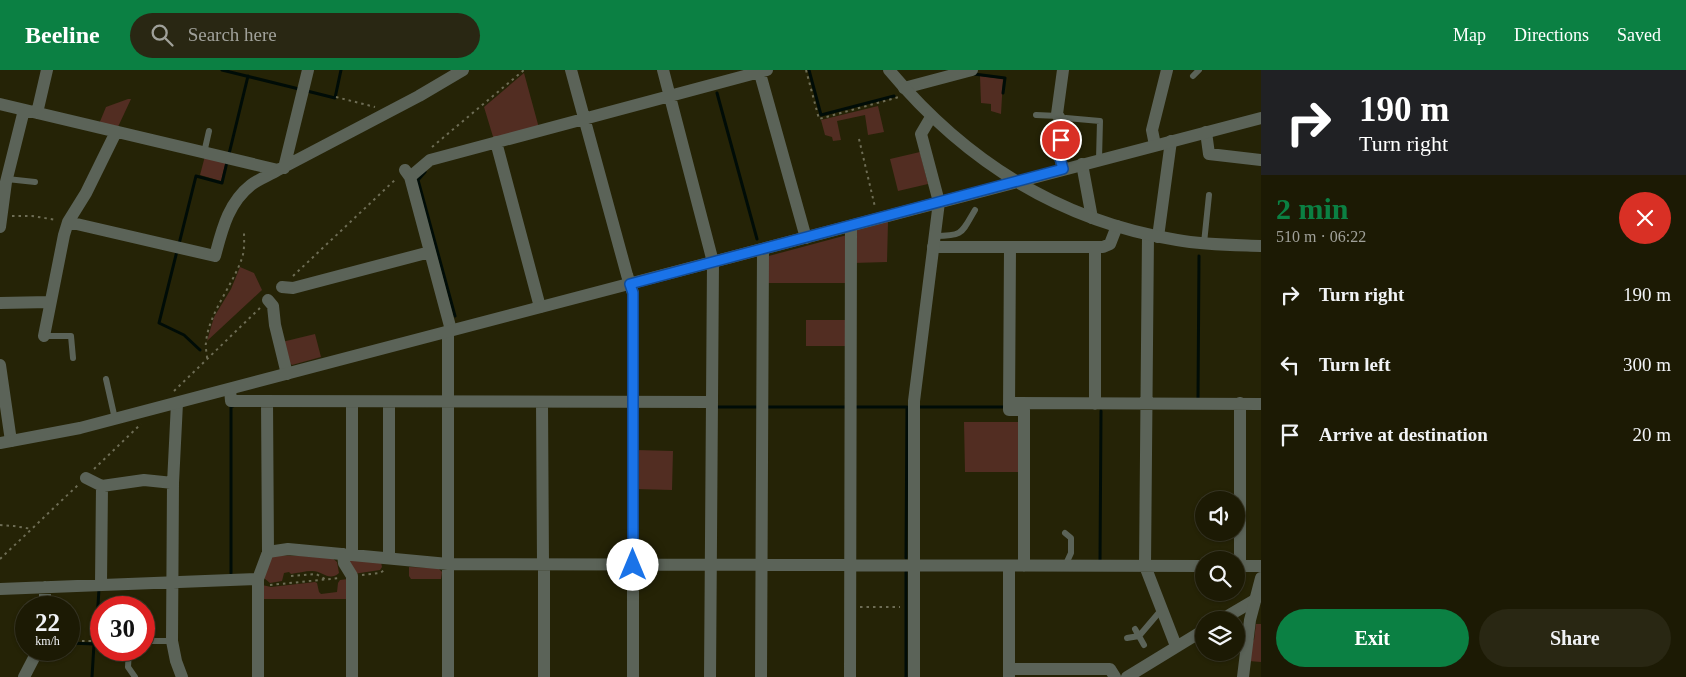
<!DOCTYPE html>
<html lang="en">
<head>
<meta charset="utf-8">
<style>
	:root { --surface:#1c1a04; --page:#292713; --text:#f1f3f6; --muted:#a0a19a; --line:#3a3826; --accent:#0b8043 }
	body { margin:0; font-family:"Times New Roman",serif; background:var(--page); color:var(--text); height:100vh; display:flex; flex-direction:column; font-size:19px; white-space:nowrap }
	* { box-sizing:border-box; margin:0 }
	p { font-size:16px; color:var(--muted) }
	.icon { flex:none; width:28px; height:28px; fill:none; stroke:currentColor; stroke-width:2; stroke-linecap:round; stroke-linejoin:round }
	.map { position:relative; flex:1; overflow:hidden }
	.panel { display:flex; flex-direction:column; background:var(--surface); width:425px }
	.panel>* { flex:none }
	.top-card { background:#202124; color:#fff; overflow:hidden }
	.controls { position:absolute; left:1195px; top:421px; display:grid; gap:10px }
	.controls a { display:grid; place-items:center; width:50px; height:50px; border-radius:50%; background:var(--surface); box-shadow:0 1px 4px #0004,0 0 0 1px var(--line); font-size:25px }
	.speed { position:absolute; left:15px; top:526px; display:flex; gap:10px; font-size:25px; font-weight:700; text-align:center }
	.speed>* { display:grid; place-content:center; width:65px; height:65px; border-radius:50%; background:var(--surface); box-shadow:0 1px 4px #0004,0 0 0 1px var(--line); line-height:1 }
	.speed small { font-size:12px; font-weight:400 }
	.speed .limit { border:8px solid #d22; background:#fff; color:#111 }
	.pin { position:absolute; display:grid; place-items:center; width:42px; height:42px; color:#fff; margin:-21px; border:2px solid #fff; border-radius:50%; box-shadow:0 1px 5px #0007 }
	.me { position:absolute; width:55px; margin:-28px; rotate:0deg; stroke-linejoin:round; filter:drop-shadow(0 0 4px #0008) }
	.turn { display:flex; align-items:center; gap:18px; height:105px; padding:0 15px; font-size:22px }
	.turn .icon { width:65px; height:65px; stroke-width:2.5 }
	.turn b { display:block; font-size:35px; line-height:42px }
	.round { display:grid; place-items:center; flex:none; width:52px; height:52px; border-radius:26px; background:var(--page) }
	.overview { display:flex; align-items:center; justify-content:space-between; height:85px; padding:0 15px }
	h1 { font-size:30px; font-weight:700; line-height:38px; color:var(--accent) }
	.primary-button { display:flex; gap:10px; margin-top:auto; padding:10px 15px }
	.primary-button a { flex:1; height:58px; border-radius:30px; background:var(--accent); color:#fff; font-size:20px; font-weight:700; line-height:58px; text-align:center }
	.primary-button a+a { background:var(--page); color:var(--text) }
	ul { padding:0; list-style:none }
	li { display:flex; align-items:center; gap:15px; height:70px; padding:0 15px }
	li div { flex:1 }
	li b { display:block; font-size:19px }
	li em { font-style:normal }
	header { display:flex; align-items:center; gap:30px; box-sizing:border-box; height:70px; padding:0 25px; background:var(--accent); color:#fff }
	header strong { font-size:24px }
	nav { display:flex; gap:28px; margin-inline-start:auto; font-size:18px }
	.search { width:350px; height:45px; background:var(--page); display:flex; align-items:center; gap:12px; box-sizing:border-box; padding:0 18px; border-radius:28px; color:var(--muted); font-size:19px }
	main { display:flex; flex:1; min-height:0 }
	.map>svg:first-child { display:block }
</style>
</head>
<body>
<header>
<strong>Beeline</strong>
<div class="search"><svg class="icon" aria-label="search" viewBox="0 0 24 24"><circle cx="10" cy="10" r="6"/><path d="M15 15l6 6"/></svg>Search here</div>
<nav><a>Map</a><a>Directions</a><a>Saved</a></nav>
</header>
<main>
<div class="map">
<svg width="1261" height="607" viewBox="0 0 1261 607">
	<rect width="100%" height="100%" fill="#252306"/>
	<path fill="#522d22" d="M524 3 539 58 494 70 484 37Z
		M980 6 1003 9 1001 44 991 41V34L981 33Z
		M128 29H131L117 59 99 54 106 37Z
		M878 36 884 62 868 65 865 45 837 51 841 70 833 71 832 67 825 65 821 50Z
		M920 82 928 114 898 121 890 89Z
		M205 86 226 91 221 111 200 105Z
		M888 152 887 192 853 193 854 161Z
		M847 165 850 213H765V187Z
		M240 197 254 203 262 220 207 271 214 247 231 219Z
		M806 250H850V276H806Z
		M315 264 321 287 292 295 287 291 282 272Z
		M964 352H1022V402H965Z
		M636 380 673 381 672 420 635 419Z
		M271 485 331 487 337 492 339 503C329 512 323 501 312 501 305 501 298 503 291 504L289 502 284 503 282 511 270 513 264 508Z
		M348 488 381 492 382 497 380 500 353 504Z
		M409 497 438 498 442 502 441 509H411L409 506Z
		M348 509 350 529H260L262 515 271 517 315 512 317 513 319 522 321 524 337 522 338 513 340 510Z
		M1256 554H1261V592L1249 591 1251 571 1254 570Z"/>
	<g fill="none" stroke-linecap="round" stroke-linejoin="round">
		<path stroke="#000c07" stroke-width="3" d="M222 0 299 19
			M809 0 821 45 894 26
			M974 4 1005 8 1003 23
			M307 21 335 28 341 0
			M717 23 757 169
			M229 84 248 6
			M425 102 418 110 455 246
			M179 174 196 106 222 113 227 92
			M177 181 159 253 184 265 200 280
			M1198 330 1199 186
			M715 337H759
			M765 337H846
			M855 337H907L906 488
			M920 337H1005
			M1100 492 1101 341
			M231 503V336H233
			M96 566 99 519
			M69 573 94 574 92 607
			M906 607V502"/>
		<path stroke="#6e6d55" stroke-width="2" stroke-dasharray="2.5 4" stroke-linecap="butt" d="M806 0 819 49 899 27
			M336 27 375 37
			M859 69 875 137
			M432 77 524 0
			M12 146H32L57 150
			M293 206 397 108
			M207 288C207 283 205 277 206 273 208 244 233 215 242 188 245 179 244 169 244 161
			M174 321 261 237
			M94 399 141 354
			M0 455 14 456 32 459
			M0 489 78 415
			M362 505 380 503 386 499
			M291 506 316 504 325 509
			M270 515 340 508
			M860 537H900
			M69 571H94L101 569"/>
		<path stroke="#5b6358" stroke-width="6" d="M1193 6 1199 0
			M1036 45 1058 46
			M1066 48 1100 51 1099 89
			M204 83 209 61
			M7 109 35 112
			M935 166C963 166 961 164 975 140
			M1204 173 1209 125
			M44 266H71L73 288
			M106 309 115 349
			M1065 463 1071 468V483L1065 496
			M1135 559 1144 575
			M1127 568 1139 566 1162 539
			M144 571H172
			M129 580 128 597 135 607"/>
		<path stroke="#5b6358" stroke-width="12" d="M571 0 627 205 633 223V607
			M663 0 713 192 710 607
			M759 0 806 168
			M904 18 972 0
			M0 34 278 100 419 26 463 0
			M37 43 47 0
			M931 47 921 64 939 132
			M1206 62 1209 84 1261 90
			M496 72 540 237
			M1155 75 1152 60 1167 0
			M1082 94 1092 148
			M284 98 308 0
			M1063 99 1060 88 1062 52 1057 44 1063 0
			M405 100 410 107 451 260
			M410 107 430 90 767 0
			M68 152 215 186C222 160 228 133 251 115 259 109 270 105 278 100
			M0 157 6 112 24 40
			M1148 165 1145 496 1176 576
			M1158 167 1171 71
			M933 177H1103L1110 174 1117 156
			M1010 177 1009 340H1024V496
			M1095 177V334
			M282 217 293 218 430 182
			M268 230 273 236 275 255 287 304
			M0 233 50 232
			M44 266 64 165 68 152 86 123 116 62
			M0 295 11 371
			M230 319 231 331 712 332
			M267 331 268 482
			M542 332 543 494
			M177 333 173 413 172 571 176 591 182 607
			M1014 333 1261 334
			M86 408 102 416 101 514
			M102 416 144 410 173 413
			M343 484 344 493 352 506V607
			M352 485V332
			M389 488V332
			M1236 496H1261
			M1240 496V333
			M45 517V538
			M0 519 258 509
			M1221 550 1255 530
			M1009 599H1110L1115 607
			M24 607 38 580
			M258 607V509L268 482 288 479 448 494 1204 496
			M448 607V261
			M544 607V494
			M761 607 763 179
			M850 607 851 156
			M1009 607V496
			M1127 607 1204 560"/>
		<path stroke="#5b6358" stroke-width="12" d="M889 0C965 91 1059 151 1177 170 1205 175 1233 175 1261 176
			M0 373 80 358 1261 48
			M914 607V331L939 132
			M1243 607 1250 550 1261 508"/>
	</g>
	<g fill="none" stroke-linecap="round" stroke-linejoin="round">
		<g stroke="#114b97" stroke-width="12">
			<path id="route" d="M633 495V223L630 214 1063 99 1060 88 1061 70"/>
		</g>
		<use href="#route" stroke="#1a73e8" stroke-width="9"/>
	</g>
</svg>
<div class="controls">
<a><svg class="icon" aria-label="sound" viewBox="0 0 24 24"><path d="M4 9h4l5-4v14l-5-4H4zM17 9q2 3 0 6"/></svg></a>
<a><svg class="icon" aria-label="search" viewBox="0 0 24 24"><circle cx="10" cy="10" r="6"/><path d="M15 15l6 6"/></svg></a>
<a><svg class="icon" aria-label="layers" viewBox="0 0 24 24"><path d="M12 4l9 5-9 5-9-5zM3 14l9 5 9-5"/></svg></a>
</div>
<div class="speed"><div>22<small>km/h</small></div><div class="limit">30</div></div>
<div class="pin" style="left:1061px;top:70px;background:#d93025"><svg class="icon" aria-label="arrive" viewBox="0 0 24 24"><path d="M6 21V4h12l-3 4 3 4H6"/></svg></div>
<svg class="me" style="left:633px;top:495px" viewBox="-20 -20 40 40"><circle r="19" fill="#fff"/><path d="M0-13L10 11 0 6-10 11z" fill="#1a73e8"/></svg>
</div>
<section class="panel">
<div class="top-card">
<div class="turn"><svg class="icon" aria-label="right" viewBox="0 0 24 24"><path d="M7 20v-9h11M14 6l5 5-5 5"/></svg><div><b>190 m</b>Turn right</div></div>
</div>
<div class="overview"><div><h1>2 min</h1><p>510 m · 06:22</p></div><a class="round" style="background:#d93025;color:#fff"><svg class="icon" aria-label="close" viewBox="0 0 24 24"><path d="M6 6l12 12M18 6L6 18"/></svg></a></div>
<ul>
<li><svg class="icon" aria-label="right" viewBox="0 0 24 24"><path d="M7 20v-9h11M14 6l5 5-5 5"/></svg><div><b>Turn right</b></div><em>190 m</em></li>
<li><svg class="icon" aria-label="left" viewBox="0 0 24 24"><path d="M17 20v-9H6M10 6l-5 5 5 5"/></svg><div><b>Turn left</b></div><em>300 m</em></li>
<li><svg class="icon" aria-label="arrive" viewBox="0 0 24 24"><path d="M6 21V4h12l-3 4 3 4H6"/></svg><div><b>Arrive at destination</b></div><em>20 m</em></li>
</ul>
<div class="primary-button"><a>Exit</a><a>Share</a></div>
</section>
</main>
</body>
</html>
